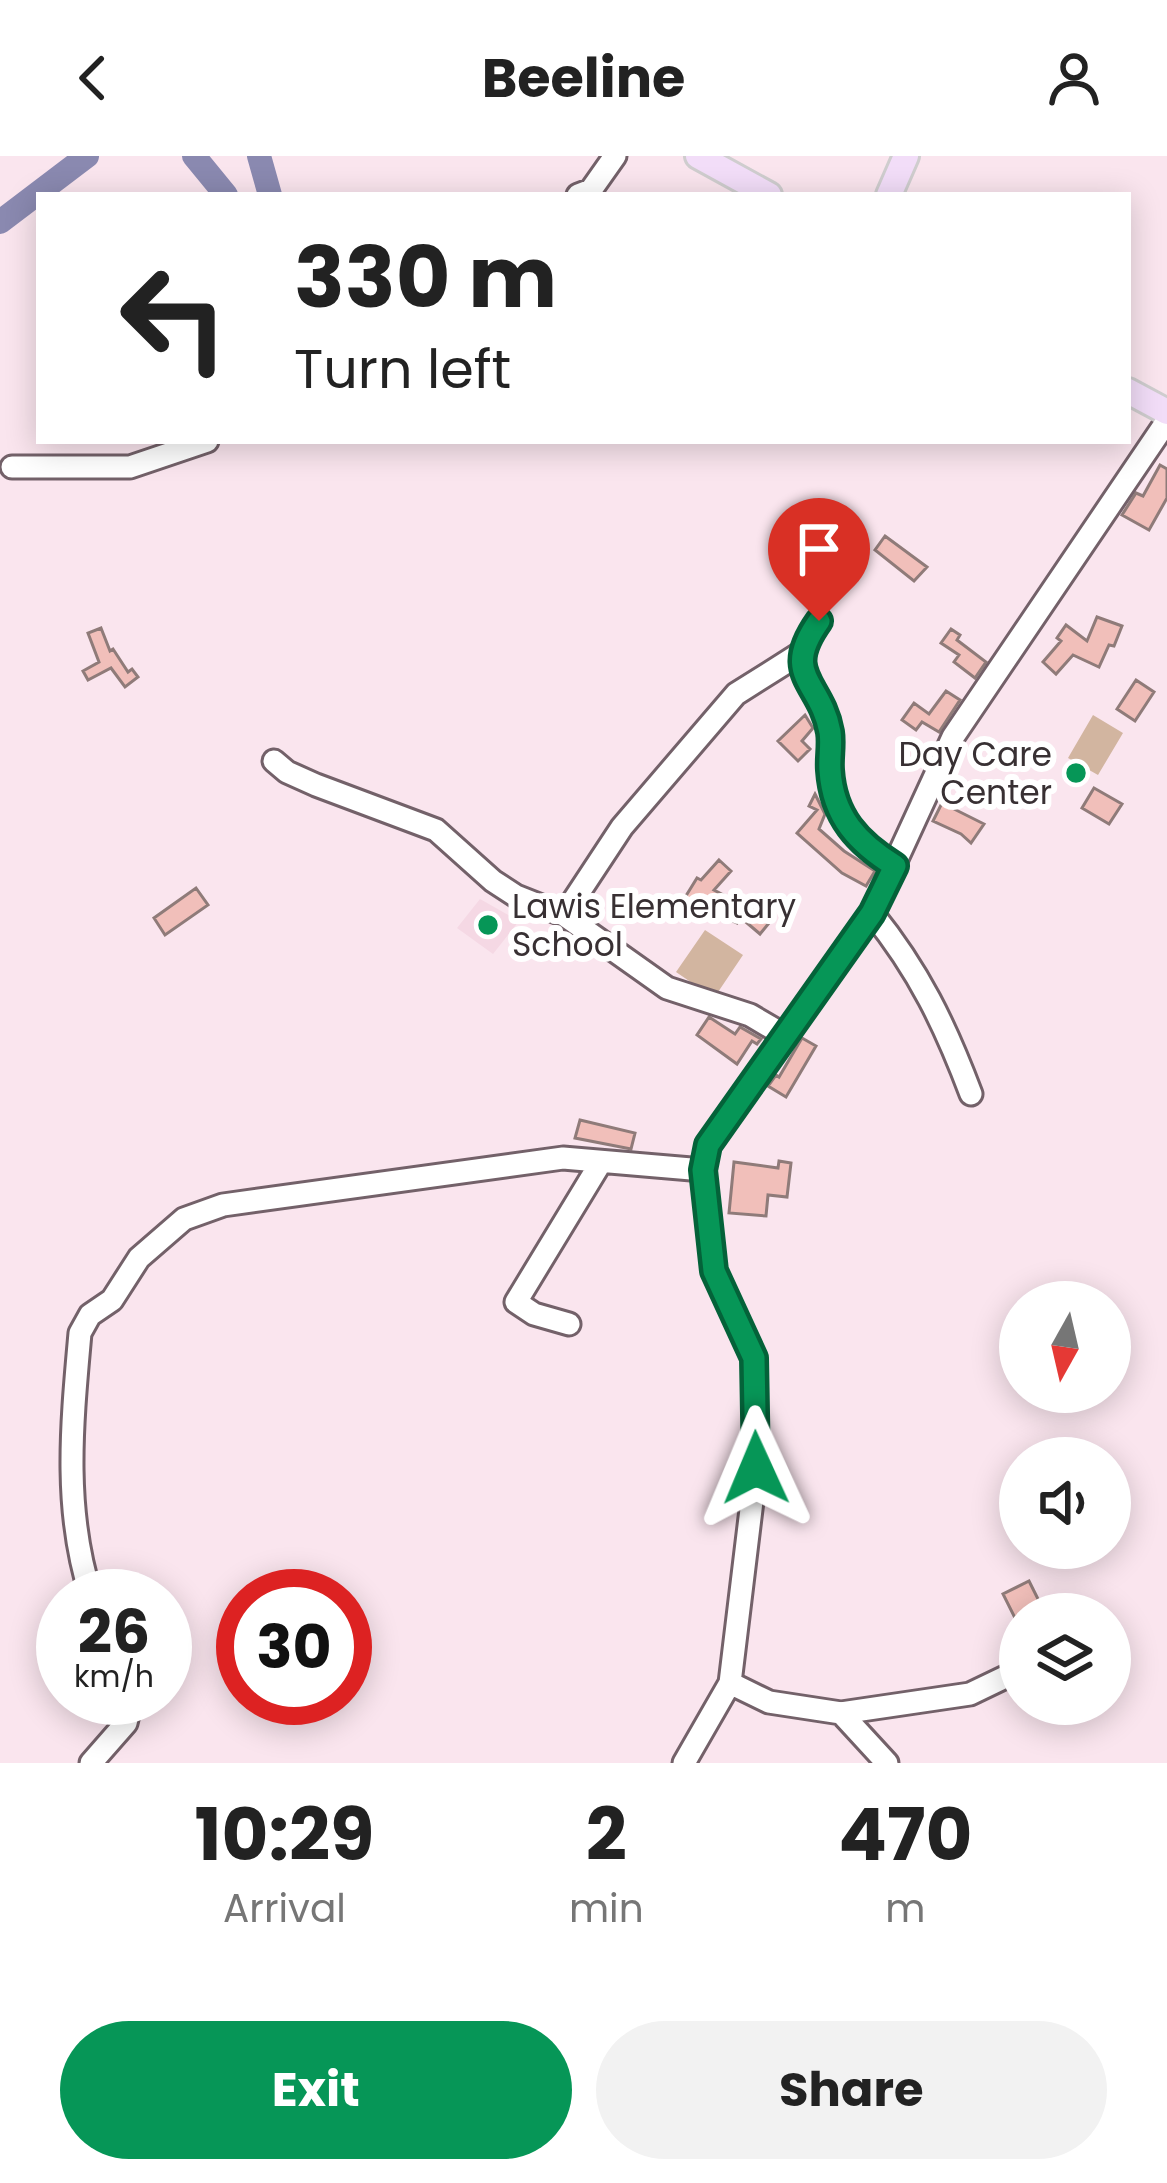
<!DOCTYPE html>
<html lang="en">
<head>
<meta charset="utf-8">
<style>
	:root { --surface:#fff; --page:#f2f2f2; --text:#222; --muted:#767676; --accent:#069657 }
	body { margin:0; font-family:Poppins,sans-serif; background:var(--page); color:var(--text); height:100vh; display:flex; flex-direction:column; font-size:45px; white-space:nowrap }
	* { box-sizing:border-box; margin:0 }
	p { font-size:39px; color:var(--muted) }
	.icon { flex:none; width:66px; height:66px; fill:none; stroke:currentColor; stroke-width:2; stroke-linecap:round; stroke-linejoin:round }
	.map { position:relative; height:1607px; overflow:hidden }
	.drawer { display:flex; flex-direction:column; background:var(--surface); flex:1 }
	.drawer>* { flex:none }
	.hud { position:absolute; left:36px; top:36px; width:1095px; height:252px; border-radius:0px; box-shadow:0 6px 30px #0003; background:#fff; color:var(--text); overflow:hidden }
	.needle { width:78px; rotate:188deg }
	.controls { position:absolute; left:999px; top:1125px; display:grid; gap:24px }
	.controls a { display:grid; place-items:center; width:132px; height:132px; border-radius:50%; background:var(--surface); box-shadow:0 6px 30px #0003; font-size:60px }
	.speed { position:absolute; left:36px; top:1413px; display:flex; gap:24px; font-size:60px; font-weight:700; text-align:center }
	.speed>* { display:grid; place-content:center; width:156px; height:156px; border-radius:50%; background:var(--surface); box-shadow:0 6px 30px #0003; line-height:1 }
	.speed small { font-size:30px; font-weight:400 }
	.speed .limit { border:18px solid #d22; background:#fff; color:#111 }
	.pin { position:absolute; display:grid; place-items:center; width:102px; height:102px; color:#fff; margin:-123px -51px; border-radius:50% 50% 50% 0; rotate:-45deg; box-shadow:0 0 12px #0007 }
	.pin .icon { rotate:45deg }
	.me { position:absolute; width:132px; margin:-66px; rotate:359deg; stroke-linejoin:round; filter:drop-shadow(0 0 9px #0008) }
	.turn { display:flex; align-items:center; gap:42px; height:252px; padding:0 60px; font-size:54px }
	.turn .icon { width:156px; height:156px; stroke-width:2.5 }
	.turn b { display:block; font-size:84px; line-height:102px }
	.eta { display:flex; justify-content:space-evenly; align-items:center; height:204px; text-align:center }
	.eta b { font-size:72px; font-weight:700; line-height:84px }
	.action { display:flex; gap:24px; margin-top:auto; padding:24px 60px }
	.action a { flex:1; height:138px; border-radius:72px; background:var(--accent); color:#fff; font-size:48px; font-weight:700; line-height:138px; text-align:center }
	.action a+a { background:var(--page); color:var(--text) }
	header { display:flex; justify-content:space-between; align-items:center; height:156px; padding:0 60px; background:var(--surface); font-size:54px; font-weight:700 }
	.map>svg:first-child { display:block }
</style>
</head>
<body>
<header><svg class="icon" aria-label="back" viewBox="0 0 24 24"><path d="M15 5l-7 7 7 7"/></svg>Beeline<svg class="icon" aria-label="person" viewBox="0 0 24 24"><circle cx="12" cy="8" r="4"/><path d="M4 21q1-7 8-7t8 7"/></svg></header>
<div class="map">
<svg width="1167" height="1607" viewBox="0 0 1167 1607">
	<rect width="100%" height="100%" fill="#fae5ee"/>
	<path fill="#f5d8e4" d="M480 743 519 765 493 798 457 772Z"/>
	<path fill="#d2b5a0" d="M1093 559 1123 577 1098 619 1068 602Z
		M705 774 743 799 714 842 676 816Z"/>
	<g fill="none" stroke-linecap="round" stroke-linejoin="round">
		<path stroke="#8a89b0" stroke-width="24" d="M194 0 226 39
			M259 0 270 39
			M0 66 87 0"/>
	</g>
	<path fill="#f1bfba" stroke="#8f7b79" stroke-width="3" d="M1160 309 1167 313V342L1149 374 1122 359 1136 337 1143 340Z
		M885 380 927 411 914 425 875 394Z
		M1097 461 1122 470 1114 490 1109 489 1099 511 1073 499 1056 518 1043 506 1061 485 1057 482 1066 469 1087 485Z
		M101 472 110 495 113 493 128 516 132 513 138 521 125 531 111 512 88 524 83 515 99 506 88 477Z
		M951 473 960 479 957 484 986 506 975 522 954 506 959 499 941 487Z
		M1136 524 1154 536 1135 565 1117 553Z
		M946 535 960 544 939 576 922 566 916 574 902 564 914 547 929 558Z
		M805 559 813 572 802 585 810 593 798 605 778 585Z
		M1094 632 1122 648 1109 668 1082 652Z
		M815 638 825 658 819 673 844 695 875 715 866 730 842 717 797 677 817 654 809 650Z
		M942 647 984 668 971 687 961 678 933 665Z
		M719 704 731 715 714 734 760 758 764 753 773 762 760 778 740 761 737 767 684 743 697 722 701 724Z
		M196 732 208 749 165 779 154 762Z
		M709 861 735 878 740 871 761 883 757 888 752 885 737 908 697 879Z
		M802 882 816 890 786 941 768 930 776 919 779 921Z
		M580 964 635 977 631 993 575 982Z
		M779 1005 791 1007 787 1041 768 1039 766 1060 729 1057 734 1006 778 1012Z
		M1029 1425 1041 1449 1015 1462 1003 1438Z"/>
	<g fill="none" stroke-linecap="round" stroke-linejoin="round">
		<g stroke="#736169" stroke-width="27">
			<path id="minor" d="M578 39 591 34 615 0
				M12 311H130L207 285
				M819 465C779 520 820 525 830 576 832 588 829 602 830 614 833 660 858 687 895 710
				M274 605 287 616 316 629 436 674 493 725 516 740 564 759 667 832 750 859 784 879
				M872 757C919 815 945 869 971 938
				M564 759 622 671 736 538 801 497
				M569 1168 534 1158 516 1146 601 1006
				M91 1440C63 1353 72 1267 80 1177L90 1159 112 1144 139 1102 184 1063 223 1049 563 1002 703 1014
				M730 1527 769 1546 841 1557 887 1607
				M841 1557 970 1538 1020 1514
				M91 1607 126 1567 132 1542
				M684 1607 730 1527 756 1312 754 1202 714 1115 703 1014 708 989 872 757 953 581 1167 265"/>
		</g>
		<g stroke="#cfcdce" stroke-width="30">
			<path id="major" d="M698 0 769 39
				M889 39 906 0
				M1128 235 1167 256"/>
		</g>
		<use href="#minor" stroke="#fff" stroke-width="21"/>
		<use href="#major" stroke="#f2ddf8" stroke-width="24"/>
	</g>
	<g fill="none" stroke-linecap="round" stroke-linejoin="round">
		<g stroke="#046239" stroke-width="30">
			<path id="route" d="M756 1312 754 1202 714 1115 703 1014 708 989 872 757 895 710C858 687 833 661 830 614 829 602 832 588 830 576 821 525 780 520 819 465"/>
		</g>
		<use href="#route" stroke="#069657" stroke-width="21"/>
	</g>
	<g fill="#069657" stroke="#fff" stroke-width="4.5">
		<circle cx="1076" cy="617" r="12"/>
		<circle cx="488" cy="769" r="12"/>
	</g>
	<g text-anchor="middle" stroke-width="12" stroke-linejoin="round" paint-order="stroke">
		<g font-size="33" fill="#383033" stroke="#fff" text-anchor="end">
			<text x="1052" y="610">Day Care<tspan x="1052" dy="38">Center</tspan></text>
			<text x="512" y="762" text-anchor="start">Lawis Elementary<tspan x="512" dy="38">School</tspan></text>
		</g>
	</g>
</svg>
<div class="controls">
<a><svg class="needle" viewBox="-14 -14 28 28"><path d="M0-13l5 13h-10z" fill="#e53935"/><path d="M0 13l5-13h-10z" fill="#767676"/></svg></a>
<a><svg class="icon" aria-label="sound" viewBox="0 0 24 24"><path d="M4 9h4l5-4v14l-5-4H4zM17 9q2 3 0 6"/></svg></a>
<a><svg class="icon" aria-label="layers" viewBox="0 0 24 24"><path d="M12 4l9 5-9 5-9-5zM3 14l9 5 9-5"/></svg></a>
</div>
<div class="speed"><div>26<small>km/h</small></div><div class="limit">30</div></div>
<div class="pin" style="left:819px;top:465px;background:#d93025"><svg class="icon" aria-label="arrive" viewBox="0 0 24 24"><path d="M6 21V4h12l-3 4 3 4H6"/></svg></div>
<svg class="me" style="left:756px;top:1312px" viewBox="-20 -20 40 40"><path d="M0-17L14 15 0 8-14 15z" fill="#069657" stroke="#fff" stroke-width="4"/></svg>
<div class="hud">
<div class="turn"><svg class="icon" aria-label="left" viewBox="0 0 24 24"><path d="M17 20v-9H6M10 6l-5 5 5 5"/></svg><div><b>330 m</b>Turn left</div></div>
</div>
</div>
<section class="drawer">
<div class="eta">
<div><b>10:29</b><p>Arrival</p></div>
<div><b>2</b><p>min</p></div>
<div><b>470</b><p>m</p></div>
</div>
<div class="action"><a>Exit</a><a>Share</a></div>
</section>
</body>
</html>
